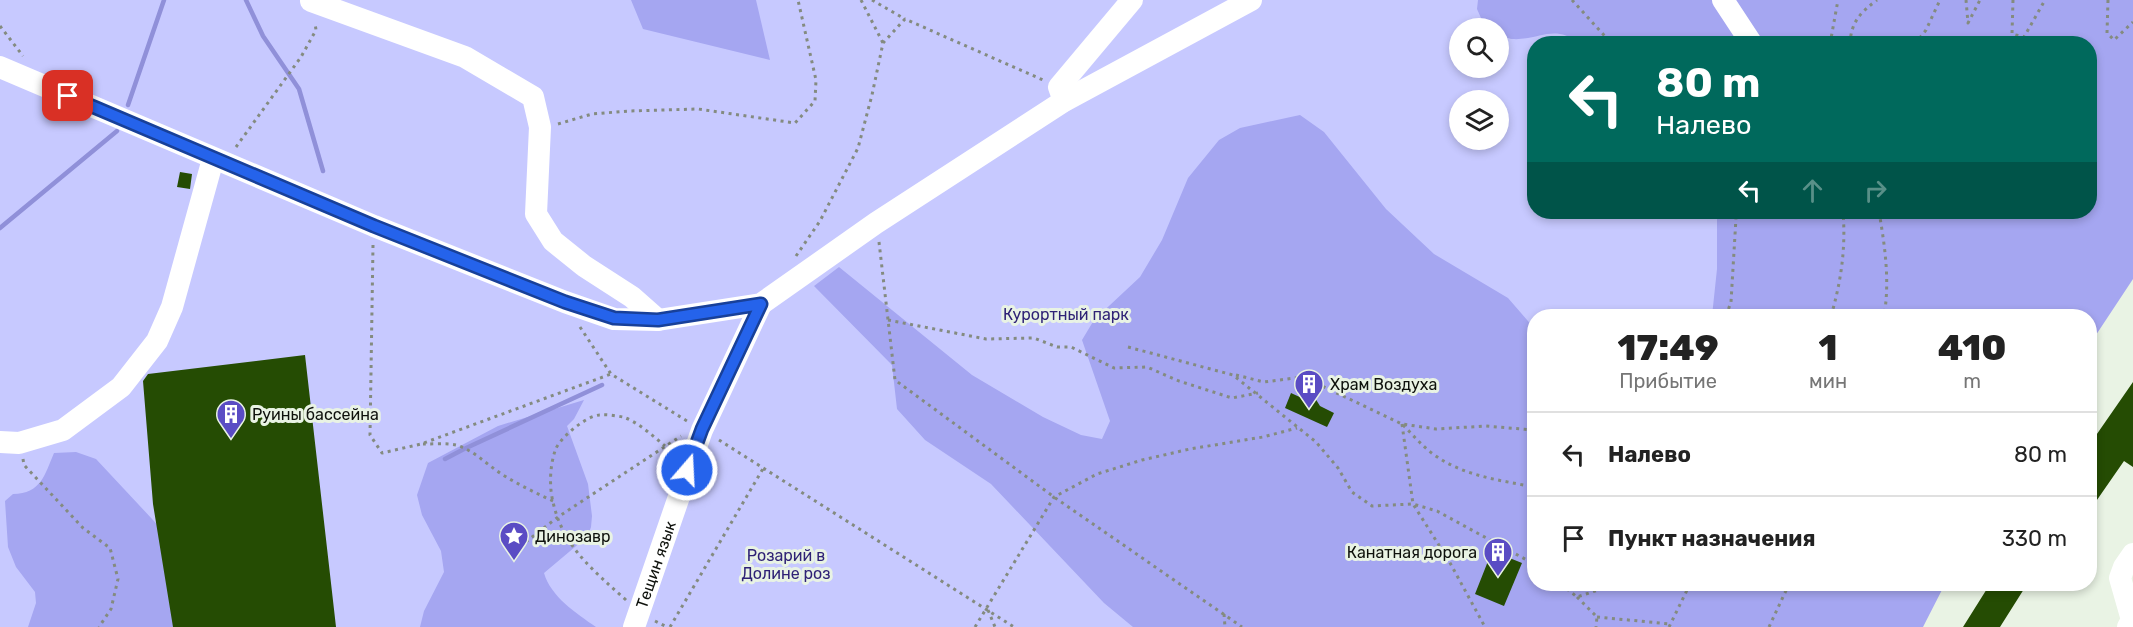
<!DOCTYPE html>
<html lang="ru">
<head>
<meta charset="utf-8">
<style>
	:root { --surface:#fff; --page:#f6f6f6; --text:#222; --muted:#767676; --line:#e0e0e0 }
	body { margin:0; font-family:Rubik,sans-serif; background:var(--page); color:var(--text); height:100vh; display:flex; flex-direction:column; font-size:22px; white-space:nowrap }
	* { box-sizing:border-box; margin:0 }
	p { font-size:20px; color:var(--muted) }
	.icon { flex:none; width:33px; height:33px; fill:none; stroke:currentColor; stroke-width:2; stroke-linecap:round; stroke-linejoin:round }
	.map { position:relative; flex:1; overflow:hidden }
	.side { position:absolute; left:1527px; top:309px; width:570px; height:282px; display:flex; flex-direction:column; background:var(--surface); border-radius:24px; box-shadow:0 3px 9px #0003 }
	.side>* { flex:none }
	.top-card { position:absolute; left:1527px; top:36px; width:570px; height:183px; border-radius:24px; box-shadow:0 3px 9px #0003; background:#00695c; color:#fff; overflow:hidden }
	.tools { position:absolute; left:1449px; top:18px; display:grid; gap:12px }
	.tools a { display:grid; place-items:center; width:60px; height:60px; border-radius:50%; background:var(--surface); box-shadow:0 3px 9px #0003; font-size:30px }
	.pin { position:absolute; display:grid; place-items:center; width:51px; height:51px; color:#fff; margin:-26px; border-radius:12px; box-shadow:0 3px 9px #0006 }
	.me { position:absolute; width:66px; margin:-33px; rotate:19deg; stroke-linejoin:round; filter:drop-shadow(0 0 4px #0008) }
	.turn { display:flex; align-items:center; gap:21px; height:126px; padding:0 30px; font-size:27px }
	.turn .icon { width:78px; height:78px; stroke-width:2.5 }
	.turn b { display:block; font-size:42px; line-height:51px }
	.lanes { display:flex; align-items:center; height:57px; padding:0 30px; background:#0003; justify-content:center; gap:30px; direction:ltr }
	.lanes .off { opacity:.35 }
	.eta { display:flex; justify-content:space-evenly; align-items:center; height:102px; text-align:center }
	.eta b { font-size:36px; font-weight:800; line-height:42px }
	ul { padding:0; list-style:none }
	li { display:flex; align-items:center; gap:18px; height:84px; padding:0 30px; border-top:2px solid var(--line) }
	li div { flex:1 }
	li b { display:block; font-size:22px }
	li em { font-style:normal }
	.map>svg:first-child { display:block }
</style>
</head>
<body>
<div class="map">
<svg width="2133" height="627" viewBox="0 0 2133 627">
	<rect width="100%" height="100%" fill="#e9f3e4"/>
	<path fill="#c7c9ff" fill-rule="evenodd" d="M0 0H2133V270L2090 316H1534V584L1898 627H0ZM1460 28H1498V68H1460ZM1534 44H2090V212H1534ZM1460 100H1498V140H1460Z"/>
	<path fill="#a5a6f1" d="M631 0H756L770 60 643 29Z
		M1478 0H2133V279L2090 344V316H1712L1717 269V212H2090V44L1578 43C1555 23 1537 41 1512 39 1508 39 1503 35 1499 33L1498 28 1485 27 1477 9Z
		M1300 115 1324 132 1386 209 1434 254 1508 298 1534 328V584H1945L1923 627H1133L1104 603 991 484 925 440 897 409 892 365 814 286 839 267 972 375 1043 417 1081 435 1102 439 1110 421 1082 340 1094 320 1140 277 1162 240 1188 178 1219 140 1240 128Z
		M584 400 574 419 567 426 588 484 592 516 591 527 588 536 544 573C551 597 576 613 596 627H420L424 611 444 572 441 551 422 515 417 495 428 463 498 426Z
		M76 452 96 459 167 535 192 627H28L36 603 35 592 16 567 8 547 5 501 13 494C41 494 45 474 54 453Z"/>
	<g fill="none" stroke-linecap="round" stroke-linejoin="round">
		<path stroke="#9090d9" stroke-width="4.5" d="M246 0 263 36 299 89 323 171
			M128 105 164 0
			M0 228 117 131
			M445 459 464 449 602 385"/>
	</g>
	<path fill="#254c03" d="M180 172 192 174 190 189 177 187Z
		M305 355 336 627H173L153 504 143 381 148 374Z
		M2133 382V467L2124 461 2090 510V444Z
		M1291 393 1304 399 1315 398 1320 406 1334 413 1327 427 1285 408Z
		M1492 551 1522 563 1504 606 1475 594Z
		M1990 584H2016L2024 589 2000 627H1963Z"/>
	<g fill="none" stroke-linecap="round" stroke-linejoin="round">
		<path stroke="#848b80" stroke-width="3" stroke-dasharray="3 4.5" stroke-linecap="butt" d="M861 0 883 43
			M872 0 905 19
			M1572 0 1612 44
			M1966 0 1968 23 1980 0
			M2013 0 2012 34 2024 37 2045 0
			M2108 0 2107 33 2114 40 2133 22
			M0 26 23 56
			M1830 44 1838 0
			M1850 44C1851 22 1860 13 1877 0
			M1915 44 1926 30 1940 0
			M558 124 592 114 629 111 698 109 795 123 815 101 816 80 798 0
			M236 147 301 57 316 30 315 23
			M1879 212C1885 246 1890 282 1884 316
			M879 242 895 380 1054 497 1242 627
			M373 245 370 435 382 453 421 444 611 374
			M796 256 820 221 858 148 872 95 883 43 905 19 1043 80
			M1726 316 1731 302 1736 218 1735 212
			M1831 316C1841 282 1846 248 1843 212
			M888 320 986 339 1034 338 1057 347H1071L1114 368 1147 367 1179 381 1232 398 1258 393
			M580 327 611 374 687 421
			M1128 347 1233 375 1316 442 1338 468 1352 492 1372 506 1413 504 1437 511 1534 564
			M1236 375 1264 382 1303 377 1402 424 1436 429 1486 426 1534 430
			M1402 424 1413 504 1449 561 1485 627
			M1403 425C1413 435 1422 446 1433 454 1463 476 1499 480 1534 487
			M719 440 1014 627
			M423 444C433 444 446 443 456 445 474 450 487 465 503 475 519 485 536 493 553 501
			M23 459 24 465 83 528 110 548 118 579 111 609 99 627
			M514 551 558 517 681 436
			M1561 584 1577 597 1616 584
			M1577 597 1597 617 1596 627
			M626 600C593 570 563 547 553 502 549 486 550 466 555 451 558 439 587 415 600 415 606 414 617 416 623 417 638 422 653 436 665 446
			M988 610 995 627
			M1224 614 1225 627
			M1597 617 1670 624
			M655 621 667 627
			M670 627 764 467
			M975 627 1054 497 1097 474 1142 460 1190 449 1263 437 1297 428
			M1669 627 1690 584
			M1769 627 1789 584"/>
		<g stroke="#fff" stroke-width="22">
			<path d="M1723 0 1752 44"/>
			<path d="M311 1 465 57 533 97 540 127 536 214 553 241 584 266 632 297 658 320"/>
			<path d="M0 67 374 226 565 302 614 319 658 320 761 304 876 223 1064 101 1251 0"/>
			<path d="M1064 101 1059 87 1132 0"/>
			<path d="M0 442 19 443 63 430 121 387 157 341 172 307 213 159"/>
			<path id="s1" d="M634 627 702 430 761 304"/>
			<path d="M2128 627 2132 620 2120 578 2124 567 2133 554"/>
		</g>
	</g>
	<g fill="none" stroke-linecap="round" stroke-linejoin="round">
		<g stroke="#184099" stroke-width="15">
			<path id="route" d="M68 96 374 226 565 302 614 318 658 320 761 304 702 429 687 470"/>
		</g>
		<use href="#route" stroke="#2563eb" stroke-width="10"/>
	</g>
	<defs>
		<g id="building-pin" transform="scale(1.5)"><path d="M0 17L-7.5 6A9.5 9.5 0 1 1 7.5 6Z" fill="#5a4cc4" stroke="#e9f3e4"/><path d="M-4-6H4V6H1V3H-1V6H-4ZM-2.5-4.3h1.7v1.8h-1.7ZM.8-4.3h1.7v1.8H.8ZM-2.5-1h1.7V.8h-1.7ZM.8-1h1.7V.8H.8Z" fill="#fff"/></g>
		<g id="sight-pin" transform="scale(1.5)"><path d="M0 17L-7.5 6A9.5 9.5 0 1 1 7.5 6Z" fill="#5a4cc4" stroke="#e9f3e4"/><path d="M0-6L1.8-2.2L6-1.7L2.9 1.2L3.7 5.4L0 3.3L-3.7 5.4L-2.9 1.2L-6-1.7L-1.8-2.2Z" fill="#fff"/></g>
	</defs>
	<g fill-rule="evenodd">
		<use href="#building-pin" x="1309" y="384"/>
		<use href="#building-pin" x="231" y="414"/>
		<use href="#sight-pin" x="514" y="536"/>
		<use href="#building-pin" x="1498" y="552"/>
	</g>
	<g text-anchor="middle" stroke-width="6" stroke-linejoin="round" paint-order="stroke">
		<g font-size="16" fill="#2f2276" stroke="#e9f3e4">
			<text x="1066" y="320">Курортный парк</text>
			<text x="786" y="561">Розарий в<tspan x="786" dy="18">Долине роз</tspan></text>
		</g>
		<g font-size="16" fill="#0e110c" stroke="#e9f3e4" text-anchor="start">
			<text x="1330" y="390">Храм Воздуха</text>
			<text x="252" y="420">Руины бассейна</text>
			<text x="535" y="542">Динозавр</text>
			<text x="1477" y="558" text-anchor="end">Канатная дорога</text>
		</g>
		<g font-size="16" fill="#0e110c" stroke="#e9f3e4">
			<text dy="6" stroke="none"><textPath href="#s1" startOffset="66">Тещин язык</textPath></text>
		</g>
	</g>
</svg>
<div class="tools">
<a><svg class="icon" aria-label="search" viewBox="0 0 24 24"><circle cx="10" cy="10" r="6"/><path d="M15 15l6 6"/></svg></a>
<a><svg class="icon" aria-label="layers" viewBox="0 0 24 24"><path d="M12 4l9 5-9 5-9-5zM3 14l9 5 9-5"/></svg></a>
</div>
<div class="pin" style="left:68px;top:96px;background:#d93025"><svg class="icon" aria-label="arrive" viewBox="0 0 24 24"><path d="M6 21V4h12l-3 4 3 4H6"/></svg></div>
<svg class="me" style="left:687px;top:470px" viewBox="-20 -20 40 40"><circle r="17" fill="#2563eb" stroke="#fff" stroke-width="3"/><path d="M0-11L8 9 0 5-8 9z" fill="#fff"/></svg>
<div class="top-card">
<div class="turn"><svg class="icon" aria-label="left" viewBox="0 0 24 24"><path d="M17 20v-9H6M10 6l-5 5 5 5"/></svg><div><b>80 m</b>Налево</div></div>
<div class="lanes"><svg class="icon" aria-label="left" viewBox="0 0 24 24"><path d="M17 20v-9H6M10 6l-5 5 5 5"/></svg><svg class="icon off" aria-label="ahead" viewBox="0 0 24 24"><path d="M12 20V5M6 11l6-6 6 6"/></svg><svg class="icon off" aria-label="right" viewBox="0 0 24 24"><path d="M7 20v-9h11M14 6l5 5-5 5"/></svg></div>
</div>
<section class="side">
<div class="eta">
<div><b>17:49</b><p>Прибытие</p></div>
<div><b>1</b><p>мин</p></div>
<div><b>410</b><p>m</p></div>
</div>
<ul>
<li><svg class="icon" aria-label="left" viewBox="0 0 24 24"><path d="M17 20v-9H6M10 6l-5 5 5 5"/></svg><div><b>Налево</b></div><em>80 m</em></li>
<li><svg class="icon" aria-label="arrive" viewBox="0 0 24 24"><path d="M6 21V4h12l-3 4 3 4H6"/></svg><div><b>Пункт назначения</b></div><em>330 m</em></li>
</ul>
</section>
</div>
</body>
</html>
